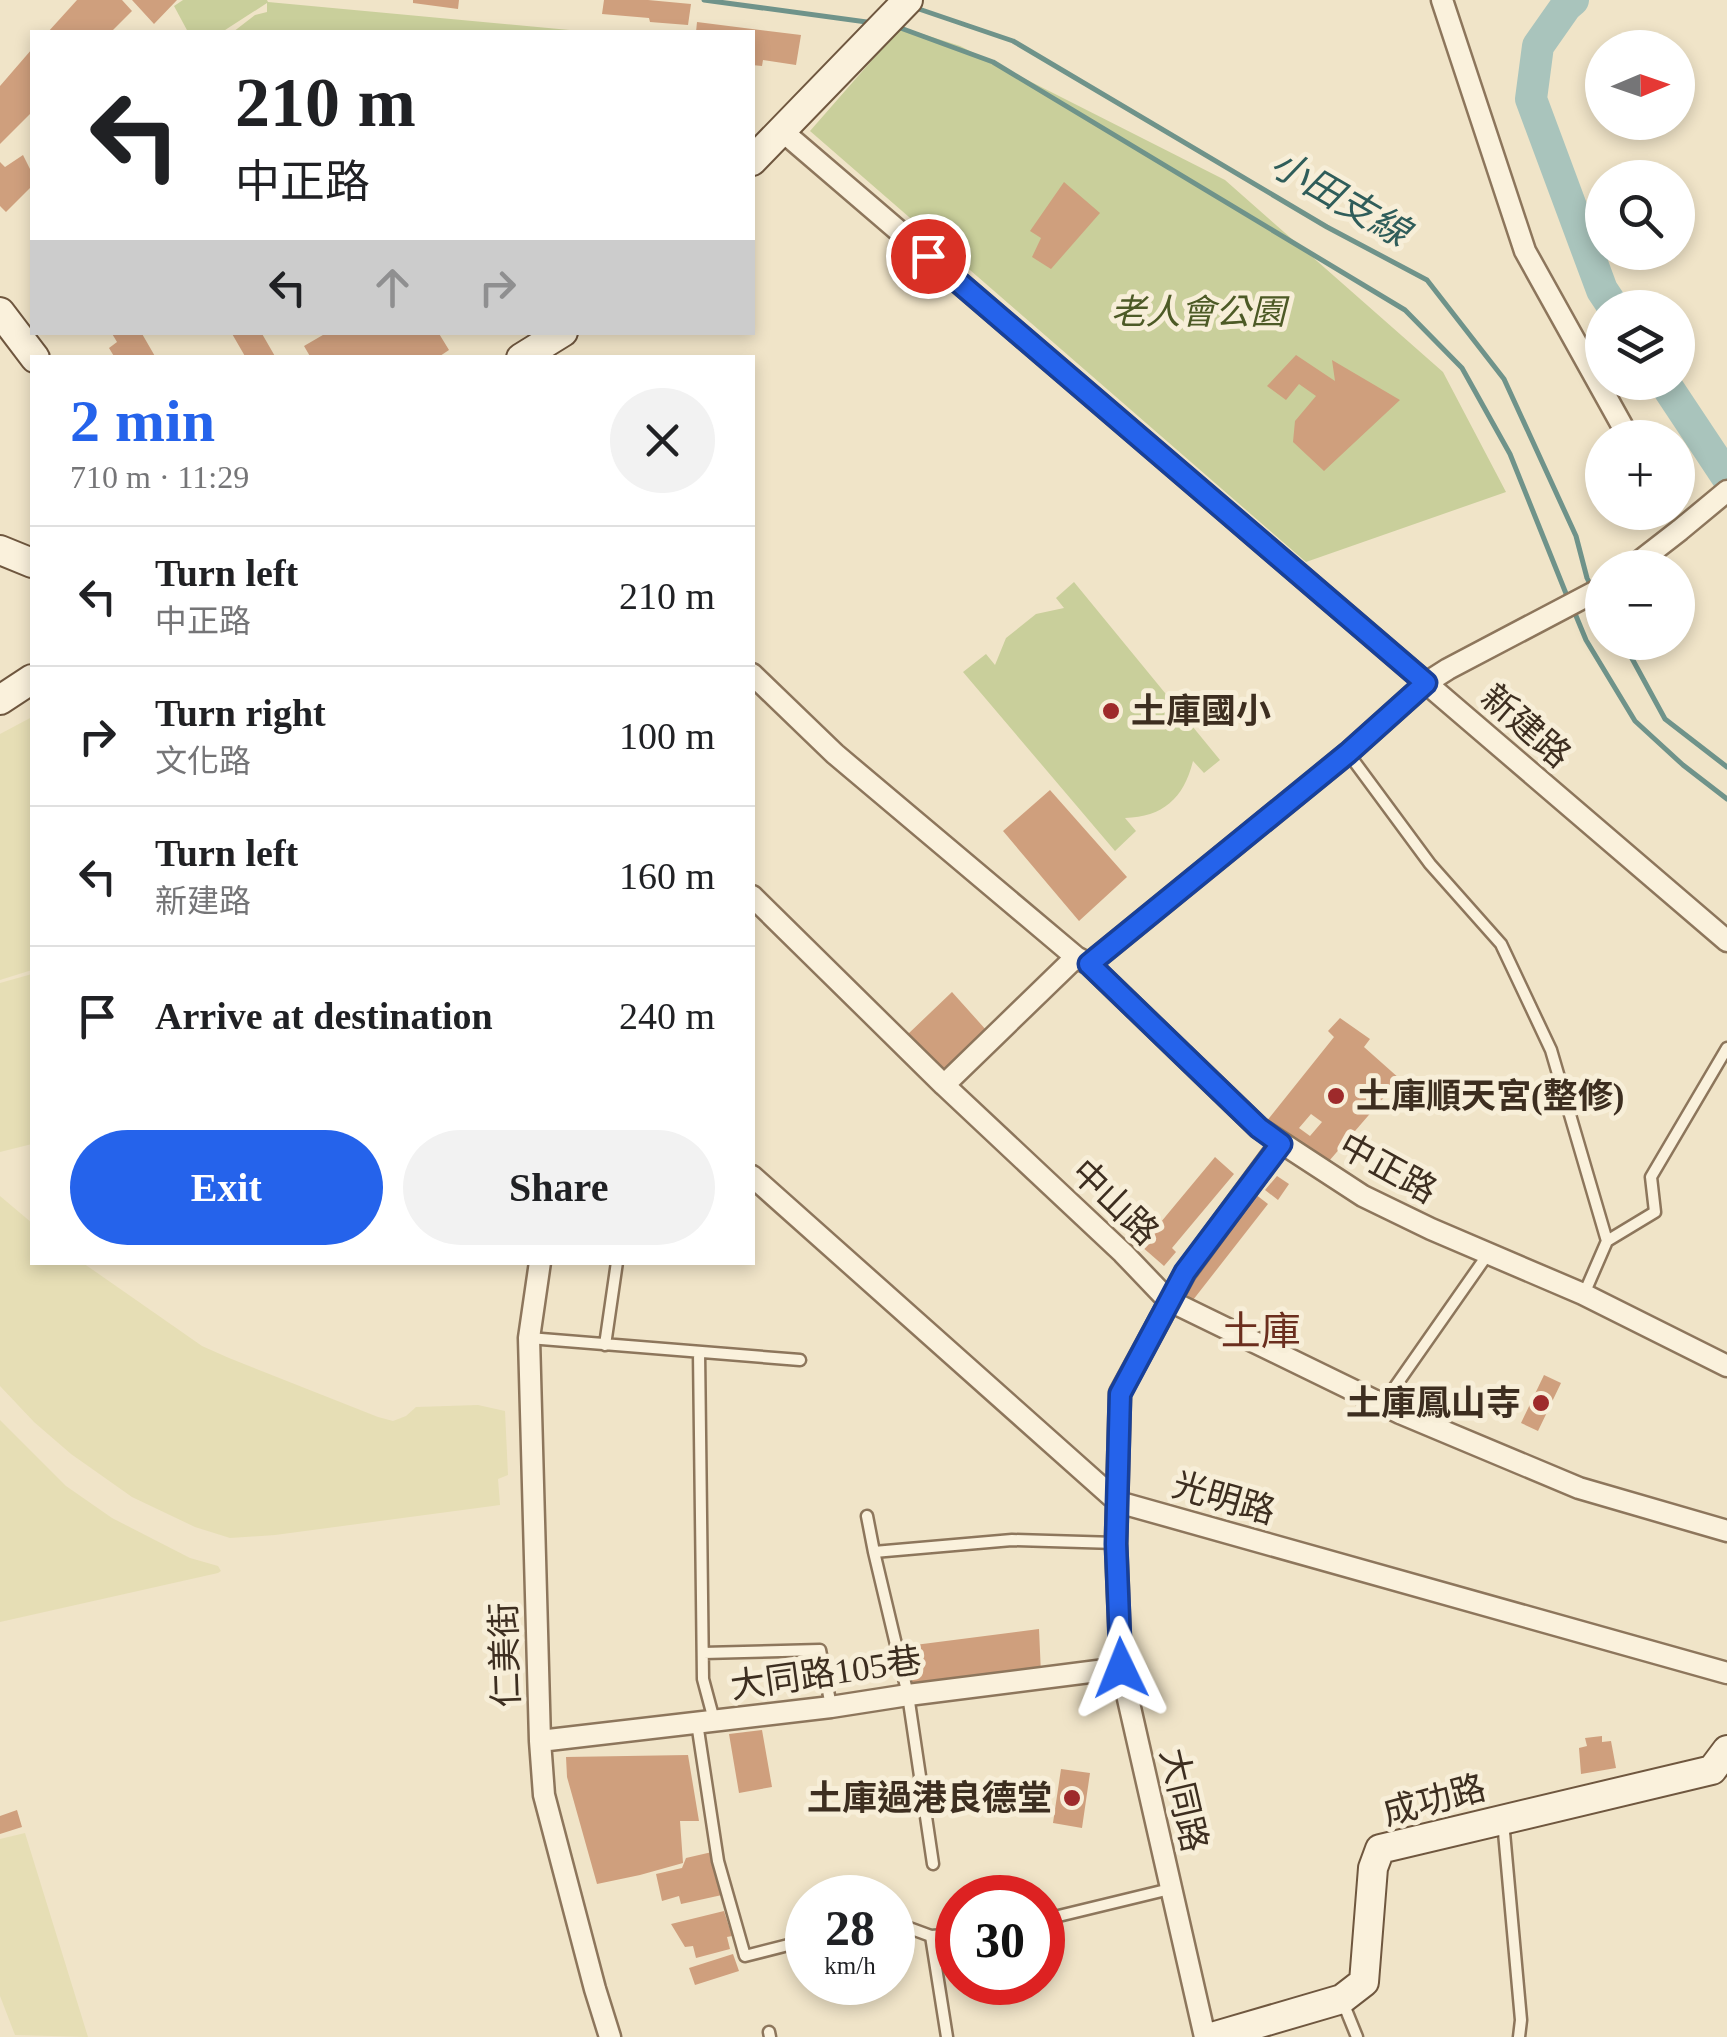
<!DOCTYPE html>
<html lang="en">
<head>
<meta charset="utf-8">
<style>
	:root { --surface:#fff; --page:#f2f2f2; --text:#202124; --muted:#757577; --line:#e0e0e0; --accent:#2563eb }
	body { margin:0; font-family:"Times New Roman","Noto Sans TC",serif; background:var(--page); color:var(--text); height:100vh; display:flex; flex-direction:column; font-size:38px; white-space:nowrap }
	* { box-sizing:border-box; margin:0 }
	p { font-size:32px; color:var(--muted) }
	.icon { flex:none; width:55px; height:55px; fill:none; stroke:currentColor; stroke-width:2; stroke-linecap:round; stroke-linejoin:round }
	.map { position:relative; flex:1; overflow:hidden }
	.sheet { position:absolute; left:30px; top:355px; width:725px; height:910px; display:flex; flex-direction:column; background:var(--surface); border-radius:0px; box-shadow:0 5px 15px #0003 }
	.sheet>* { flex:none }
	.banner { position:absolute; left:30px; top:30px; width:725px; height:305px; border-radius:0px; box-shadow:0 5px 15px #0003; background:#fff; color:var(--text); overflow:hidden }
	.needle { width:65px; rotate:88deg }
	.fabs { position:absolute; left:1585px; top:30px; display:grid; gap:20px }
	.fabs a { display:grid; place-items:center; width:110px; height:110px; border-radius:50%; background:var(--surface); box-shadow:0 5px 15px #0003; font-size:50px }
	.speed { position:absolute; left:785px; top:1875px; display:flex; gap:20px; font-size:50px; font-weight:700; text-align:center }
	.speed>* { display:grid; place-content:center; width:130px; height:130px; border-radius:50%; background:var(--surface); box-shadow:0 5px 15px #0003; line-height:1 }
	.speed small { font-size:25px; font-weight:400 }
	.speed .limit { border:15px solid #d22; background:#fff; color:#111 }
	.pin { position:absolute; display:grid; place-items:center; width:85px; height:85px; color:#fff; margin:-42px; border:5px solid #fff; border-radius:50%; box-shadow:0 2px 10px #0007 }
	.me { position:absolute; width:110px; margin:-55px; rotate:358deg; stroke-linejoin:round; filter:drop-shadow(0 0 8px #0008) }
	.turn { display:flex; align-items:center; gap:35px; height:210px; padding:0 40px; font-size:45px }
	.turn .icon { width:130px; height:130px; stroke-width:2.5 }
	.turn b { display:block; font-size:70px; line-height:85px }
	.lanes { display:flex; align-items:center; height:95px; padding:0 40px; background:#0003; justify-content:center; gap:50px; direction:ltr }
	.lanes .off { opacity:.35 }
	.round { display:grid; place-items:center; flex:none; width:105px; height:105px; border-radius:52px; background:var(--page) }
	.headline { display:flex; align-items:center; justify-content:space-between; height:170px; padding:0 40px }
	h1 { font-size:60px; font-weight:800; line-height:75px; color:var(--accent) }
	.cta { display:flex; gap:20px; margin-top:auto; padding:20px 40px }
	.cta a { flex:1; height:115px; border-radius:60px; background:var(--accent); color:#fff; font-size:40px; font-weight:800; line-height:115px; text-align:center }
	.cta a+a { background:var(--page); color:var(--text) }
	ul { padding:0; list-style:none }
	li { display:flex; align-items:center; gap:30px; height:140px; padding:0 40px; border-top:2px solid var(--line) }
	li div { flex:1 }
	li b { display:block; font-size:38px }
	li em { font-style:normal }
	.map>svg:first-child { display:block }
</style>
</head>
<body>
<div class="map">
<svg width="1727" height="2037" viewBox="0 0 1727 2037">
	<rect width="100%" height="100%" fill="#f0e4c8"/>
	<path fill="#e6deb5" d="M32 717V970L0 980V734Z
		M32 974V1144L0 1152V983Z
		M0 1196 32 1223V1262L83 1263 202 1346 229 1358 378 1417 393 1421 406 1416 416 1407 478 1405 505 1411 508 1475 498 1479 500 1505 275 1535 230 1538 195 1527 132 1497 71 1454 34 1422 0 1386Z
		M0 1420 66 1486 112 1518 190 1558 218 1566 221 1571 218 1573 0 1622Z
		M25 1833 88 2037 15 2035 0 1996V1839Z"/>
	<path fill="#c9cf9b" d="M183 0H267L268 2 591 32H233L255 15 267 12V3L222 32H188L174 6Z
		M901 27 960 46 1225 180 1443 372 1506 492 1306 562 810 131Z
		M1074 582 1220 760 1204 773 1193 761C1184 798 1163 817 1125 818L1136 831 1115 851 963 672 986 654 995 665 1006 638 1036 614 1064 608 1056 598Z"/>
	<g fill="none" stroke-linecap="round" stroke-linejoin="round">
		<path stroke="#6f938a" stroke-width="5" d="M704 0 874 23
			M913 7 1013 41 1327 227 1427 280 1504 379 1576 536 1587 578 1591 586
			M895 26 993 62 1405 310 1462 368 1510 454 1569 601
			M1574 611 1586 640 1635 721 1683 765 1727 799
			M1623 642 1665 719 1727 767"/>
		<path stroke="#a9c4bc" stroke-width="32" d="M1573 0 1566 6 1538 46 1531 99 1602 290 1614 308
			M1664 382 1727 477"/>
	</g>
	<path fill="#cf9f7d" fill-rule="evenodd" d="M77 0H122L132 11 111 32H48Z
		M132 0H177L154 24Z
		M413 0H459L458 9 413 3Z
		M604 0H648L691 4 688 25 650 22 649 18 602 14Z
		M697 22 801 35 796 65 763 60 762 66 752 65V32H696Z
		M32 49V112L0 144V86Z
		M23 155 32 173V186L6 212 0 206V162L5 167Z
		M1064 182 1100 213 1051 269 1032 257 1041 238 1030 231Z
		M111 332H141L156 358H115L109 348 117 342Z
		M231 332H261L276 358H246Z
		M328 332H438L449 350 437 358H311L304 346Z
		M1296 355 1335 381 1332 360 1400 400 1324 471 1293 442 1295 421 1316 396 1299 384 1286 400 1267 386Z
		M1050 790 1127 877 1079 921 1003 831Z
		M952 992 987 1031 948 1070 937 1068 907 1035Z
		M1340 1018 1370 1039 1364 1047 1400 1079 1323 1168 1266 1122 1334 1037 1328 1031ZM1311 1114 1322 1122 1310 1136 1299 1128Z
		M1215 1157 1234 1174 1172 1248 1176 1252 1164 1266 1141 1246Z
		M1277 1176 1289 1184 1278 1200 1265 1190Z
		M1255 1194 1268 1204 1193 1300 1180 1290Z
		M1544 1375 1561 1383 1538 1431 1521 1423Z
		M1039 1629 1041 1674 910 1688 907 1646Z
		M762 1730 772 1787 739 1793 729 1734Z
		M1602 1736V1742L1611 1741 1616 1768 1581 1774 1579 1748 1587 1746 1585 1738Z
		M688 1755 699 1821H680L683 1863 640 1875 597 1884 567 1777 566 1757Z
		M1061 1769 1090 1773 1082 1828 1053 1823Z
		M17 1810 22 1827 0 1834V1816Z
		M712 1852 722 1895 681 1904 679 1896 662 1901 656 1874 682 1868 686 1858Z
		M724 1911 732 1936 727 1937 730 1949 696 1958 693 1946 685 1947 671 1924Z
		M733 1954 739 1971 695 1985 689 1968Z"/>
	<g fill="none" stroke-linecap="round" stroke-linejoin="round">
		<g stroke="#8d765c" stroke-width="15">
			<path id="lane" d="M1348 753 1430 864 1501 944 1551 1050 1607 1241 1584 1294
				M1607 1241 1655 1212 1651 1177 1727 1048
				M529 1338 800 1360
				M605 1345 617 1262
				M699 1352 703 1679 714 1720
				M1383 1404 1488 1254
				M867 1516 874 1552 908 1695 933 1864
				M874 1552 1012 1540 1116 1543
				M703 1653 820 1650 831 1706
				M697 1723 718 1861 745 1956 808 1940
				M1503 1821 1521 2020 1519 2037
				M1042 1920 1170 1889
				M892 1925H901L931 1936 958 1934
				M931 1936 947 2037
				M1342 2000 1357 2037
				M769 2032 770 2037"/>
		</g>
		<g stroke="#8d765c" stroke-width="25">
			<path id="street" d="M1442 0 1525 251 1629 438
				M781 130 1727 941
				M1631 568 1680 530 1727 491
				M752 674 835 754 1076 957 1089 964 1259 1128 1363 1196 1431 1229 1583 1294 1727 1366
				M752 896 944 1085 1123 1253 1168 1300 1400 1413 1579 1488 1727 1531
				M1089 964 1348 753 1426 683 1448 669 1602 588
				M944 1085 1076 957
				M752 1176 1118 1502 1727 1673
				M540 1262 529 1338 540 1741 544 1795 595 1989 610 2037
				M540 1741 831 1707 908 1695 1121 1668
				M1205 2037 1121 1668 1116 1543 1120 1393 1185 1273 1281 1143"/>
		</g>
		<g stroke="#6f573f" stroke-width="32">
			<path id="secondary" d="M752 161 908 0
				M0 312 35 358
				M521 358 563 332
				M0 550 32 563
				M0 700 32 679
				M1212 2037 1342 1999 1364 1982 1373 1868 1380 1849 1712 1770 1727 1750"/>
		</g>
		<use href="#lane" stroke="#faf1dc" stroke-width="10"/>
		<use href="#street" stroke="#faf1dc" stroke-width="20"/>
		<use href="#secondary" stroke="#faf1dc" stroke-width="28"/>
	</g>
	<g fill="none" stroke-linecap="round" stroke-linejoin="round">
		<g stroke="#184099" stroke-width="25">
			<path id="route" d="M928 256 1426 683 1348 753 1089 964 1259 1128 1281 1144 1185 1272 1120 1394 1116 1544 1121 1668"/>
		</g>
		<use href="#route" stroke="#2563eb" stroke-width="18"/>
	</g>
	<g fill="#9e2a2b" stroke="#f7eed8" stroke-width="4">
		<circle cx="1111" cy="711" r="10"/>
		<circle cx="1336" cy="1096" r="10"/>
		<circle cx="1541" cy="1403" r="10"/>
		<circle cx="1072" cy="1798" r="10"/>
	</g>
	<g text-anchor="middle" stroke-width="10" stroke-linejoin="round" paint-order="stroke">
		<g font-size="35" font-style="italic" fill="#4d5a26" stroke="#f7eed8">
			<text x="1198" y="324">老人會公園</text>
		</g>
		<g font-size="35" font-weight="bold" fill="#3d2e20" stroke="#f7eed8" text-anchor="start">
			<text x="1131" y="723">土庫國小</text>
			<text x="1356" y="1108">土庫順天宮(整修)</text>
			<text x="1521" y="1415" text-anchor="end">土庫鳳山寺</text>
			<text x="1052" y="1810" text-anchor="end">土庫過港良德堂</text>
		</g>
		<g font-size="35" fill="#3d2e20" stroke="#f7eed8">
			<text transform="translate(1526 726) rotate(41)" y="12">新建路</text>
			<text transform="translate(1388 1168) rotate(29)" y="12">中正路</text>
			<text transform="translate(1115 1202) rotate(44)" y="12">中山路</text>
			<text transform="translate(1224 1498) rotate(16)" y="12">光明路</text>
			<text transform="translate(505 1655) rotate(-92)" y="12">仁美街</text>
			<text transform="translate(826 1673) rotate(-8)" y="12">大同路105巷</text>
			<text transform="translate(1184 1800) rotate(77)" y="12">大同路</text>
			<text transform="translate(1434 1800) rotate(-15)" y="12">成功路</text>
		</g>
		<g font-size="38" font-style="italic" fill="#2f5d5a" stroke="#f7eed8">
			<text transform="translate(1340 198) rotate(30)" y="13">小田支線</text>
		</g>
		<g font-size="40" fill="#6b2e1e" stroke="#f7eed8">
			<text x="1261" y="1345">土庫</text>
		</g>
	</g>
</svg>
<div class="fabs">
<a><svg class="needle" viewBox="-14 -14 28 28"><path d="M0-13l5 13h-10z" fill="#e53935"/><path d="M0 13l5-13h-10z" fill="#757577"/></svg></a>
<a><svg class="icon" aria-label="search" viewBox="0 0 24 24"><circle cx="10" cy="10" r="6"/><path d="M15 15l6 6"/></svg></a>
<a><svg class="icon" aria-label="layers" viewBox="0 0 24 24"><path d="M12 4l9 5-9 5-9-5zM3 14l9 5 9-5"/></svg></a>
<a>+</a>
<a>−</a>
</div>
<div class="speed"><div>28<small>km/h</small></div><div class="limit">30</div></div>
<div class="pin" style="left:928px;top:256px;background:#d93025"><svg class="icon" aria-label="arrive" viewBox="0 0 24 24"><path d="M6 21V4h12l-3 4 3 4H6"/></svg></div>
<svg class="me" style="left:1121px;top:1668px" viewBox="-20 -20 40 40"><path d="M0-17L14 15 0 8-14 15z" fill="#2563eb" stroke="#fff" stroke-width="4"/></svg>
<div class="banner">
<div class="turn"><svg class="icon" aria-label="left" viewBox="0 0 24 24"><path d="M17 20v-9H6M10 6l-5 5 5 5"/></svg><div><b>210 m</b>中正路</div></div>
<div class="lanes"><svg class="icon" aria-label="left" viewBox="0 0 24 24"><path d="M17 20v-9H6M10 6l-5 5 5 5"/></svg><svg class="icon off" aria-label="ahead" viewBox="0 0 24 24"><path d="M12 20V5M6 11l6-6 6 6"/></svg><svg class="icon off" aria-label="right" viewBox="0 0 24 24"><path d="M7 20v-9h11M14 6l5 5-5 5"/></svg></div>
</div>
<section class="sheet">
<div class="headline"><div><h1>2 min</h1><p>710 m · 11:29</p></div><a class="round"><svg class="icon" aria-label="close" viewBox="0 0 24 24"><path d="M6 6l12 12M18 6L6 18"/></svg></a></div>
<ul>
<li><svg class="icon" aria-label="left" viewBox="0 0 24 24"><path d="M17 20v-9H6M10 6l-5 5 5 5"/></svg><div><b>Turn left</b><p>中正路</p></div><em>210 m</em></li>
<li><svg class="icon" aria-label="right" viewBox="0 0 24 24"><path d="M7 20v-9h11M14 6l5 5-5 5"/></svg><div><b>Turn right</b><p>文化路</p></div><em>100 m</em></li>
<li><svg class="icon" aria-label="left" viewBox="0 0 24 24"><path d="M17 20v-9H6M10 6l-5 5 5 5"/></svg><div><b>Turn left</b><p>新建路</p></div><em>160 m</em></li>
<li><svg class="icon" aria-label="arrive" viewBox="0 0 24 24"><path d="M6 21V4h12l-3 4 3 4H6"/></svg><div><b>Arrive at destination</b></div><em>240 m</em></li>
</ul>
<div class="cta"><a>Exit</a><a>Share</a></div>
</section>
</div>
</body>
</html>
